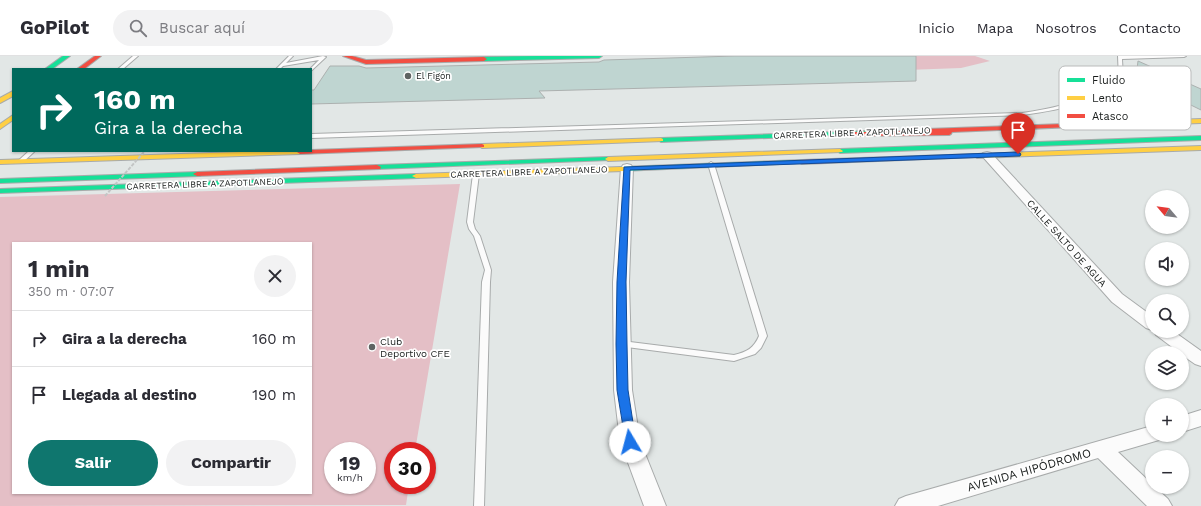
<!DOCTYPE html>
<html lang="es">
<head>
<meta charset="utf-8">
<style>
	:root { --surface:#fff; --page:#f2f2f3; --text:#2b2b33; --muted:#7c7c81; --line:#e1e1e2; --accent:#0f766e }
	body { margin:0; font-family:"Work Sans",sans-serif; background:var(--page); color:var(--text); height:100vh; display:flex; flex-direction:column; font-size:15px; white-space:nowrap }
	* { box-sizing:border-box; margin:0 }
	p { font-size:13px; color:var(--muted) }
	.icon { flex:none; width:22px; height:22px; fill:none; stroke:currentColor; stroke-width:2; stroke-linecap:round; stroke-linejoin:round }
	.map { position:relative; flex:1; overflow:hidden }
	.panel { position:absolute; left:12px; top:186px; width:300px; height:252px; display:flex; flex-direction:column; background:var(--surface); border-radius:0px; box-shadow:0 1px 3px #0004 }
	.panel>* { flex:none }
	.guide { position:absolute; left:12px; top:12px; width:300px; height:84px; border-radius:0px; box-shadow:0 1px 3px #0004; background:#00695c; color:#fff; overflow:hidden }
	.needle { width:26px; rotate:299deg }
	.buttons { position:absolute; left:1145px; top:134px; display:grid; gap:8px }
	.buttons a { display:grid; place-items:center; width:44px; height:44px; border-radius:50%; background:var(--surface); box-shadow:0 1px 3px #0004; font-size:20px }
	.speed { position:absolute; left:324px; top:386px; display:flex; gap:8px; font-size:20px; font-weight:700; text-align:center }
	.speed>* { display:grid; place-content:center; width:52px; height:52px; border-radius:50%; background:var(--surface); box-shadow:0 1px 3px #0004; line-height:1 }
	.speed small { font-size:10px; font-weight:400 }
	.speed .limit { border:6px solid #d22; background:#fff; color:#111 }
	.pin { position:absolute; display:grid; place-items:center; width:34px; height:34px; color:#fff; margin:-41px -17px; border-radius:50% 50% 50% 0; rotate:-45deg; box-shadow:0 0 4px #0007 }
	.pin .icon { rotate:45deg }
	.me { position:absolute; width:44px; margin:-22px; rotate:352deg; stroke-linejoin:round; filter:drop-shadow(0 0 3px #0008) }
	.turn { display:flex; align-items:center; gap:14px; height:84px; padding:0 16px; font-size:18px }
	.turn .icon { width:52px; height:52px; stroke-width:2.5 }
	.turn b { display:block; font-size:28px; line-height:34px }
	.round { display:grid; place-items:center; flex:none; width:42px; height:42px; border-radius:21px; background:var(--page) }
	.headline { display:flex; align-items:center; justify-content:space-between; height:68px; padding:0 16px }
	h1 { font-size:24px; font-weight:700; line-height:30px }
	.button { display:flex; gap:8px; margin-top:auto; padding:8px 16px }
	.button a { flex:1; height:46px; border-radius:24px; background:var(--accent); color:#fff; font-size:16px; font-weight:700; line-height:46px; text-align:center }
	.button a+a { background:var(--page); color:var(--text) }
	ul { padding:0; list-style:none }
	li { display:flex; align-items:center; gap:12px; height:56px; padding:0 16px; border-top:1px solid var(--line) }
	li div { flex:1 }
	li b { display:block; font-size:15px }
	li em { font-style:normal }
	header { display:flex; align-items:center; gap:24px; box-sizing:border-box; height:56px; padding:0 20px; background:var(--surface); border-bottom:1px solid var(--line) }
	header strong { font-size:19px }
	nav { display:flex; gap:22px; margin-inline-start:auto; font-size:14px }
	.search { width:280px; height:36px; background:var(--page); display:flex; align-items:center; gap:10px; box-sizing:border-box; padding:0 14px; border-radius:22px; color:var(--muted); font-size:15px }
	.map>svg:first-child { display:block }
</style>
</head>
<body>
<header>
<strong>GoPilot</strong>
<div class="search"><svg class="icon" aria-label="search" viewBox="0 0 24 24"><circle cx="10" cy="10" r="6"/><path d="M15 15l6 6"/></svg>Buscar aquí</div>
<nav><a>Inicio</a><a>Mapa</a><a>Nosotros</a><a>Contacto</a></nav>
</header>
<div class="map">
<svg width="1201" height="450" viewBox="0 0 1201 450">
	<rect width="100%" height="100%" fill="#e2e7e6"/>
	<path fill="#e4bfc6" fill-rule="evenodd" d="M864 0H975L990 5 961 12 879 15Z
		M460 128 415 395H393V429H409L406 449 0 450V141ZM13 187H311V437H13ZM333 395H367V429H333Z"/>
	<path fill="#bfd5d1" stroke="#acb0af" d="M735 0H916V25L539 35 545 42 311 48V34H314L330 10H359L366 12 599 6 604 4Z
		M1138 5 1201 33V54L1136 22Z"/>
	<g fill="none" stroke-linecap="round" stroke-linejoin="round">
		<g stroke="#a8abab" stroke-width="2">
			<path id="lane" d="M133 0H138L123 13H118Z
				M289 0H293L286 7 323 0 326 1 311 15V13H310L319 4 283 10 280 13H276Z
				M1118 0H1186L1184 1 1122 3C1122 7 1123 12 1122 16 1109 47 1052 55 1022 59L311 82V78L1022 57C1049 53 1107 43 1118 15 1119 11 1118 5 1118 0Z
				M29 95H35L22 107H18V105Z
				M711 106 714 108 767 280 761 292 755 298 734 305 619 290 618 288 619 286 622 285 734 299C747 296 754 292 759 280L708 108Z
				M476 116 479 118 473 166 475 173 480 180 491 214 490 226 484 450H474L482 226 485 214 474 180 469 173 467 166 473 118Z"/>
		</g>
		<g stroke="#a8abab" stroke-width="2">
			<path id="street" d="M987 96 991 97 1122 238 1152 260V274L1146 272 1112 246 983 101 981 99 983 97Z
				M627 108 631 109 633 112 629 226 632 334 640 385 666 450H644L620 385 614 334 613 226 621 112 623 109Z
				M1154 275H1173L1201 295V310L1195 308 1182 299V297H1180L1156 279Z
				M1201 354V370L1182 376V360Z
				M1152 370V379H1161L1159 384 1118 396 1152 428V431H1155L1168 443 1172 450H1147L1098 402 938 450H895L899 443 906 440Z"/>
		</g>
		<g stroke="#a8abab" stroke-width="2">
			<path id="fast" d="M63 0H70L52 13H45Z
				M538 0H602L599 2 484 5 481 3 484 1Z
				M869 75 872 77 871 78 661 86 658 84 661 82Z
				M1201 80V84L840 97 837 95 840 93Z
				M608 101 610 102V104L377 113 373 111 377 109Z
				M802 104 806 106 804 107 621 115 617 113 621 111Z
				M197 116 201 118 200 120 0 127V123Z
				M416 118H419V122L0 137V133Z"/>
		</g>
		<g stroke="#a8abab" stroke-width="2">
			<path id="slow" d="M13 35V40L0 47V42Z
				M13 59V64L0 73V68Z
				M1201 63V67L1145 69 1142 67 1145 65Z
				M661 82 663 83V85L482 92 479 90 482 88Z
				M1201 90V94L977 102 974 100 977 98Z
				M840 93 843 95 842 96 608 105 605 103 608 101Z
				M268 95 303 96 300 98 0 108V104Z
				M621 111H624V115L416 122 412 120 416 118Z"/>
		</g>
		<g stroke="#a8abab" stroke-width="2">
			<path id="jam" d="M95 0H101L84 13H77Z
				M343 0H352L366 4 484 1 487 3 484 5 366 8Z
				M1145 65 1147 66V68L952 76 951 78 949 79 849 80 846 78 849 76 923 75 926 73Z
				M482 88 484 89V91L300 98 297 96 311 95V94Z
				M977 98 980 100 979 101 802 108 798 106 802 104Z
				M377 109 381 111 380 113 197 120 193 118 197 116Z"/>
		</g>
		<use href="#lane" fill="#fbfbfb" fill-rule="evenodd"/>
		<use href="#street" fill="#fbfbfb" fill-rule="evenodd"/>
		<use href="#fast" fill="#16e098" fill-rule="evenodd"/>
		<use href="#slow" fill="#ffcf43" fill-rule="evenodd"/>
		<use href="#jam" fill="#f24e42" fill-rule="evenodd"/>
		<path stroke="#c3c5c5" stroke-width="2" stroke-dasharray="3.5 1.5" stroke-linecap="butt" d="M105 140 144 96"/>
	</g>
	<path fill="#1a73e8" stroke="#114b97" d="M1018 96 1021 98 1020 100 630 114 626 226 627 288 628 334 636 386 634 389 630 390 626 389 617 334 616 288 617 226 624 111Z"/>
	<g fill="#5f6362" stroke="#fff" stroke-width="1.5">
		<circle cx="408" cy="20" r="4"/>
		<circle cx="372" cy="291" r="4"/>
	</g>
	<g text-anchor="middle" stroke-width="3.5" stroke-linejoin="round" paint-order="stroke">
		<g font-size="9" fill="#181c1b" stroke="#fff" text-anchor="start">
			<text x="416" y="23">El Figón</text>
		</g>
		<g font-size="9" fill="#181c1b" stroke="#fff">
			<text transform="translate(852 77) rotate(-2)" y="3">CARRETERA LIBRE A ZAPOTLANEJO</text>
			<text transform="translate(529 116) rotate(-2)" y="3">CARRETERA LIBRE A ZAPOTLANEJO</text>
			<text transform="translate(205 128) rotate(-2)" y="3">CARRETERA LIBRE A ZAPOTLANEJO</text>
		</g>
		<g font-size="10" fill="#181c1b" stroke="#fff">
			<text transform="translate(1067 187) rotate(48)" y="4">CALLE SALTO DE AGUA</text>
		</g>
		<g font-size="10" fill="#181c1b" stroke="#fff" text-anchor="start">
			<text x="380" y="289">Club<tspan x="380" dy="12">Deportivo CFE</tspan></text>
		</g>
		<g font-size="12" fill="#181c1b" stroke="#fff">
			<text transform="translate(1029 414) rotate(-16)" y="4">AVENIDA HIPÓDROMO</text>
		</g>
	</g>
	<rect x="1059" y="10" width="132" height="64" rx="6" fill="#fff" stroke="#babbbb" stroke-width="1"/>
	<rect x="1067" y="22" width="18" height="4" fill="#16e098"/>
	<rect x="1067" y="40" width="18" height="4" fill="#ffcf43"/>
	<rect x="1067" y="58" width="18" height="4" fill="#f24e42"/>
	<g font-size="11" fill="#181c1b">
		<text x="1092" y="28">Fluido</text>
		<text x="1092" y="46">Lento</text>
		<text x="1092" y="64">Atasco</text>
	</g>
</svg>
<div class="buttons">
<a><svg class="needle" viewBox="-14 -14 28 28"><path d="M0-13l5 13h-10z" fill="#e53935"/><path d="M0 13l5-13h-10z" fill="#7c7c81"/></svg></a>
<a><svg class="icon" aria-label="sound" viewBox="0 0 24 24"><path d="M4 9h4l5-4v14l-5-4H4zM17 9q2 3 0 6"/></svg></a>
<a><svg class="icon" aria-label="search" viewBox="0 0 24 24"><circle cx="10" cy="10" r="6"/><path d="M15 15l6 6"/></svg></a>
<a><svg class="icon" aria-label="layers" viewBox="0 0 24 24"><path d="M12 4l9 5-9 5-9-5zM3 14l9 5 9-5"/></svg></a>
<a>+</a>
<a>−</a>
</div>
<div class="speed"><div>19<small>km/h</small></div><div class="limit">30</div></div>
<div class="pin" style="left:1018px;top:98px;background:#d93025"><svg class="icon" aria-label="arrive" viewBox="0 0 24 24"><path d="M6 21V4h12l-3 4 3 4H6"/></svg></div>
<svg class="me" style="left:630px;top:386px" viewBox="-20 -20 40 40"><circle r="19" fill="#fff"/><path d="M0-13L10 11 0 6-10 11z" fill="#1a73e8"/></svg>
<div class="guide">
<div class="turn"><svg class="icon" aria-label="right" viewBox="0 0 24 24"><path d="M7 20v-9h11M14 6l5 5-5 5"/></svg><div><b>160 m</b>Gira a la derecha</div></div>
</div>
<section class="panel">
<div class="headline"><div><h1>1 min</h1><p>350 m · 07:07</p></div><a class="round"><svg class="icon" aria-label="close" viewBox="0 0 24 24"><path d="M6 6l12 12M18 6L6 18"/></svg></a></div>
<ul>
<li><svg class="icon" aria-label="right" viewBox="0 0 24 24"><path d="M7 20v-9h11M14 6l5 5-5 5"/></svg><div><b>Gira a la derecha</b></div><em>160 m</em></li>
<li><svg class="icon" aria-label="arrive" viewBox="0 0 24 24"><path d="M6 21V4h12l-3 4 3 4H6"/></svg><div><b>Llegada al destino</b></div><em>190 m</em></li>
</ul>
<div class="button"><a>Salir</a><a>Compartir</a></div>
</section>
</div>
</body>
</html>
